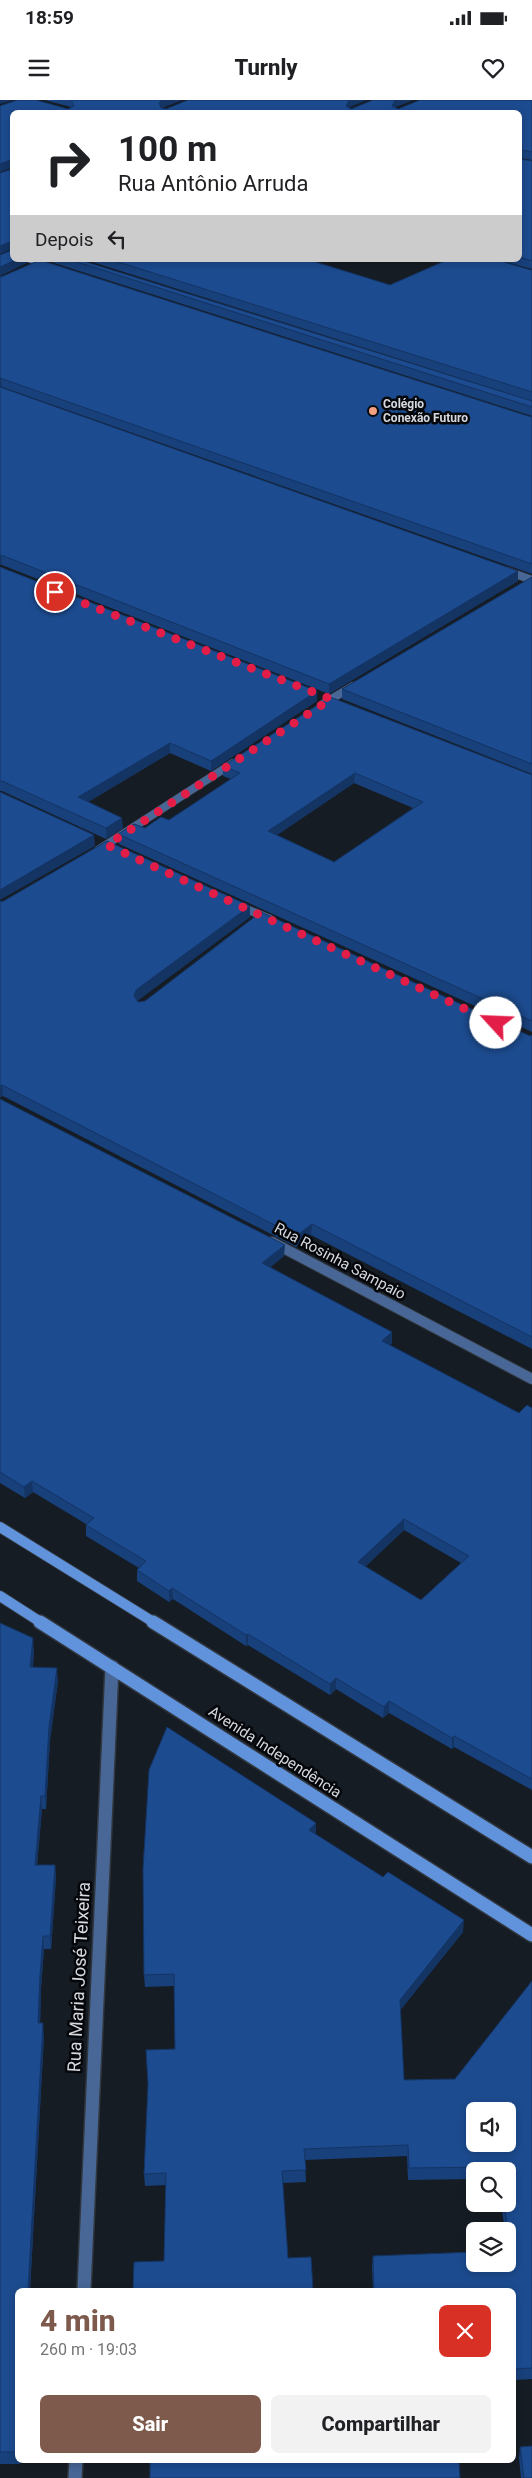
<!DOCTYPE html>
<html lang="pt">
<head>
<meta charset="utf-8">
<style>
	:root { --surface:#fff; --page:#f2f2f2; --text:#202124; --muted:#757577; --accent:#7e5a4d }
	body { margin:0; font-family:Roboto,sans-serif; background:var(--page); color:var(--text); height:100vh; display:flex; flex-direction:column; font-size:19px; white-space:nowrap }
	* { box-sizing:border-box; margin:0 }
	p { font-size:16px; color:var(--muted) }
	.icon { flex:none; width:28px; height:28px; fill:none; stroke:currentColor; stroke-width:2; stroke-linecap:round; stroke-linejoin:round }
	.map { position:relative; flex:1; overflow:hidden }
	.details { position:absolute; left:15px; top:2188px; width:501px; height:175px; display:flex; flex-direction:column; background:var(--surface); border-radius:8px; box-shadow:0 2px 8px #0003 }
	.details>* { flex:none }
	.banner { position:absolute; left:10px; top:10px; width:512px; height:152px; border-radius:8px; box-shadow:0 2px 8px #0003; background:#fff; color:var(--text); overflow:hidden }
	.fabs { position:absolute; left:466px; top:2002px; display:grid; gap:10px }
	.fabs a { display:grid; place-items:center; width:50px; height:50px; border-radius:8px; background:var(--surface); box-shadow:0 2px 8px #0003; font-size:25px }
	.pin { position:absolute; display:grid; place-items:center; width:42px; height:42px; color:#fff; margin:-21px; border:2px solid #fff; border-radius:50%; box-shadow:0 1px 5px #0007 }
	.me { position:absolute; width:55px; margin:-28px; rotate:295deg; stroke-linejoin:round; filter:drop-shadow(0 0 4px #0008) }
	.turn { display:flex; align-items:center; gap:18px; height:105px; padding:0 25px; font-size:22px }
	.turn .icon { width:65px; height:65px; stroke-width:2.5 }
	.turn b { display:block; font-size:35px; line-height:42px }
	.then { display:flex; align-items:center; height:48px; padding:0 25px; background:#0003; gap:10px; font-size:19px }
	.round { display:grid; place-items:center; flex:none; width:52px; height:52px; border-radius:8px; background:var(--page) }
	.overview { display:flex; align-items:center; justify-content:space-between; height:85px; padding:0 25px }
	h1 { font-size:30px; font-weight:800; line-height:38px; color:var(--accent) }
	.cta { display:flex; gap:10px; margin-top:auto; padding:10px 25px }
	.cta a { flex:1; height:58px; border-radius:8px; background:var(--accent); color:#fff; font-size:20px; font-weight:800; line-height:58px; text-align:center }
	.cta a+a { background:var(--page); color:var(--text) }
	.status { display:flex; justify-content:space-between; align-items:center; height:35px; padding:0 25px; background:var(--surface); direction:ltr }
	.status svg { height:14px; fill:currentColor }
	header { display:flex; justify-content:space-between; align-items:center; height:65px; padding:0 25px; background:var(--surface); font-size:22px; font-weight:800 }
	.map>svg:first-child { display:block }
</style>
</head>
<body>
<div class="status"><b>18:59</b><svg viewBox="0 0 49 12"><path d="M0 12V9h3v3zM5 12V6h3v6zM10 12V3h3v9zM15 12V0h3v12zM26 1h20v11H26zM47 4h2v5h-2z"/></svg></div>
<header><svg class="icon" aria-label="menu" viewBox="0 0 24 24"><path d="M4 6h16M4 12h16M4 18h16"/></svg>Turnly<svg class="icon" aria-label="heart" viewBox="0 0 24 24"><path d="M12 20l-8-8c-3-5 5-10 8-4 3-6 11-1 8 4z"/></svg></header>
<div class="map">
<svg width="532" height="2378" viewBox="0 0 532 2378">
	<rect width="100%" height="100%" fill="#161c24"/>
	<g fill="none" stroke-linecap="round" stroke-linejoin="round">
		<g stroke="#31373e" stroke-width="9">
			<path id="street-far2" d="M507 471 532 480
				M323 604 353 586
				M98 750 233 663
				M237 805 270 819"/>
		</g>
		<g stroke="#31373e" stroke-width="12">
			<path id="street-far1" d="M272 1142 532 1279"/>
		</g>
		<g stroke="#31373e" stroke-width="16">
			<path id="street" d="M84 2190 112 1567
				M75 2378 76 2360"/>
		</g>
		<g stroke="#31373e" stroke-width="7">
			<path id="secondary-far2" d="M30 160 48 166"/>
		</g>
		<g stroke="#31373e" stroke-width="12">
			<path id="secondary-far1" d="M0 1427 155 1523
				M0 1496 42 1523"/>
		</g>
		<g stroke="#31373e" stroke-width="16">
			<path id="secondary" d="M40 1522 532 1835
				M153 1522 532 1757"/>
		</g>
		<use href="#street-far2" stroke="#486796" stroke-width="8"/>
		<use href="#street-far1" stroke="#486796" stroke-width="10"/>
		<use href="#street" stroke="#486796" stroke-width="13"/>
		<use href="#secondary-far2" stroke="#6193dd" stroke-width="5.5"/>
		<use href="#secondary-far1" stroke="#6193dd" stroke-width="10"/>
		<use href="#secondary" stroke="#6193dd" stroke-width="13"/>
	</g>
	<path fill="#18407b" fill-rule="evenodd" d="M44 0H182L162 8 166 9 349 7 351 9 413 0 395 7 398 9 532 0V60L520 58V12H12V68H11L0 6 68 9 71 7Z
		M520 59 532 61V169L499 160H520Z
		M48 160H71L532 307V474L2 287H0V176L531 317 532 316 48 161Z
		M86 160H309L390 185 532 170V301Z
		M0 287 518 471V481L329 594 2 465H0Z
		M0 467 317 601 211 671 170 653 88 702 123 728 106 739 2 691H0Z
		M532 477V674L342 599V589Z
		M223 666 532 675V932L119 744 118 734 145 728 169 720 231 679 223 676ZM354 683 413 708 334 762 277 735Z
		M0 801 250 817 137 901 138 902 530 936 532 935V1249L311 1135 296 1147 3 996 0 997Z
		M0 999 284 1156 270 1167 392 1243 390 1245 519 1313 532 1308V1690L454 1647 452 1649 389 1613 383 1618 336 1589 330 1595 248 1545 246 1546 173 1499 169 1502 137 1481V1470L139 1468 86 1436V1424L33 1392 25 1398 0 1383ZM404 1430 461 1463 421 1500 365 1467Z
		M0 1523 34 1551 33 1567 58 1581 50 1640 46 1709H42L37 1765H55L56 1778 51 1849H44L41 1888 40 1923 44 1936 30 2190H18V2360H20V2364H0Z
		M316 1735 463 1832 400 1910 404 1980 455 1979 532 1881V2279L514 2280V2190H373L372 2167 373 2156 508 2151V2131H505L501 2104H508V2071H475V2079L408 2080 407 2056 305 2060 306 2082 283 2083 164 2161 166 2085 145 2086 144 2074 175 1949 174 1886 145 1887 144 1875Z
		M520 2347 532 2378H521L519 2358Z"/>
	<path fill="#143464" d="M0 0H13L0 4Z
		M162 0H182L162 8 160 11 159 3Z
		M349 0H367L348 8 346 6Z
		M394 0H413L394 8 392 6Z
		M520 50H522L521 57 520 58Z
		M10 60 11 68 0 72V64Z
		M12 141V149L0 154V146Z
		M16 160H27V163L0 176V167Z
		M0 278H1L2 287H0Z
		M1 455 2 465H0V456Z
		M518 471V481L329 594V584Z
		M317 591V601L211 671V661Z
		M170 643V653L79 707 78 697Z
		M355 673 354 683 268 741V731Z
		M122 718 123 728 106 739V728Z
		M94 735 95 746 0 800V790Z
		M250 806V817L137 901 134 896 136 890Z
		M2 985 3 996 0 997V986Z
		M312 1124 311 1135 296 1147V1136Z
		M285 1145 284 1156 262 1174V1163Z
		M392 1232V1243L382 1252V1241Z
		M32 1381 33 1392 25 1398 24 1387Z
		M404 1419V1430L357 1474 358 1462Z
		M172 1488 173 1499 169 1502V1491Z
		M248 1534V1545L246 1546V1535Z
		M33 1538 34 1551 32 1580 30 1567Z
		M57 1568 58 1581 50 1640 46 1709 45 1696 49 1627Z
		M336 1578V1589L330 1595V1584Z
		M389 1601V1613L383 1618 384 1607Z
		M454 1636V1647L452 1649V1638Z
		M41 1696 42 1709 36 1778 35 1765Z
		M316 1723V1735L309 1730Z
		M55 1765 56 1778 51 1849 50 1836Z
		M464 1820 463 1832 399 1912 400 1900Z
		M43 1836 44 1849 41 1888 40 1936 38 1923 40 1875Z
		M43 1923 44 1936 30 2190H28Z"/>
	<path fill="#1c4b8f" stroke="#143464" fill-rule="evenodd" d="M17 0H36L68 9 74 6 71 0H162L159 3 161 8 166 9 188 0H349L346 6 351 9 373 0H395L392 6 398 9 420 0H532V52L522 50H520V12H12V61L10 60 0 64V6Z
		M520 59 532 61V161L520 157Z
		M12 69V142V141L0 146V73Z
		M12 150V160H16L0 167V155Z
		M40 160 531 317 532 316V464L0 278V176L1 177Z
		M71 160H80L532 301V307Z
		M112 160H309L390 185 447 160H497L531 170H532V292Z
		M0 287 518 471 329 584 1 455 0 456Z
		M0 467 317 591 211 661 170 643 78 697 122 718 106 728 2 681H0Z
		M532 477V664L342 589Z
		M330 597 532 675V921L118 734 134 724 145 728 161 717 169 720 240 673 223 666ZM355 673 423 702 334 762 268 731Z
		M0 692 94 735 0 790Z
		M107 741 250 806 136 890 134 896 138 902 145 901 261 812 530 936 532 935V1237L312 1124 296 1136 2 985 0 986V801L2 802Z
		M0 999 285 1145 262 1163 392 1232 382 1241 519 1313 527 1305 532 1308V1679L454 1636 452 1638 389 1601 384 1607 336 1578 330 1584 248 1534 246 1535 172 1488 169 1491 137 1470 146 1461 86 1425 94 1418 32 1381 24 1387 0 1372ZM404 1419 469 1456 421 1500 358 1462Z
		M0 1523 33 1538 30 1567 57 1568 49 1627 45 1696H41L35 1765H55L50 1836H43L40 1875 38 1923H43L28 2190H18V2352H0Z
		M167 1627 316 1723 309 1730 383 1777 388 1772 464 1820 400 1900 404 1980 455 1979 532 1881V2268L514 2269V2190H374L373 2156 475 2152V2164H508V2151H511L504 2104H508V2071H499L498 2067 409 2068 408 2045 304 2049 306 2070 282 2071 288 2158 311 2157 313 2190H133L134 2162 164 2161 166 2073 144 2074 148 1984 146 1950 175 1949 174 1874 144 1875 143 1769 149 1670ZM475 2011H508V2044H475Z
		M532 2346V2378H524L520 2347Z
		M150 2360H459L460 2378H150Z"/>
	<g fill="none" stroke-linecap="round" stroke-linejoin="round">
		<path stroke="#e11d48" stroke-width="9" stroke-dasharray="0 16.2" d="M55 492 331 599 107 745 496 923"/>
	</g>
	<circle fill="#f2a07f" stroke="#050609" stroke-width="2" cx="373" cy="311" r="5"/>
	<g text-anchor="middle" stroke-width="5" stroke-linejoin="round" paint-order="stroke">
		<g font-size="12" font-weight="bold" fill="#d6dae0" stroke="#050609" text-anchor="start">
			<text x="383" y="308">Colégio<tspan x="383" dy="14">Conexão Futuro</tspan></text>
		</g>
		<g font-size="15" fill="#d6dae0" stroke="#050609">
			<text transform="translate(340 1161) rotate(28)" y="5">Rua Rosinha Sampaio</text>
			<text transform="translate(275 1652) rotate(33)" y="5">Avenida Independência</text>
		</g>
		<g font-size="18" fill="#d6dae0" stroke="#050609">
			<text transform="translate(79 1877) rotate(-87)" y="6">Rua Maria José Teixeira</text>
		</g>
	</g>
</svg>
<div class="fabs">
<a><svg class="icon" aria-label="sound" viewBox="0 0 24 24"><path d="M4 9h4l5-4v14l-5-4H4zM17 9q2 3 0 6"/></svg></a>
<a><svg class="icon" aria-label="search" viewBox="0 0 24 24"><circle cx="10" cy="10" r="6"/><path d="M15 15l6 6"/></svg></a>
<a><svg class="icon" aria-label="layers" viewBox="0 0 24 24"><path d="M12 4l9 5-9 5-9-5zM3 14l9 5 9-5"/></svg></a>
</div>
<div class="pin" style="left:55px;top:492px;background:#d93025"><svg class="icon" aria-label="arrive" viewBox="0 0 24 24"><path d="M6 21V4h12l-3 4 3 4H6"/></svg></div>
<svg class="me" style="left:496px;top:923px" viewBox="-20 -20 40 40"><circle r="19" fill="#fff"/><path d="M0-13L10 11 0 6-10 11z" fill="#e11d48"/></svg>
<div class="banner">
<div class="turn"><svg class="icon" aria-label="right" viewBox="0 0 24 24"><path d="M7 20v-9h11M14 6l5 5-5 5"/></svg><div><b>100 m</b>Rua Antônio Arruda</div></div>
<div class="then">Depois<svg class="icon" aria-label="left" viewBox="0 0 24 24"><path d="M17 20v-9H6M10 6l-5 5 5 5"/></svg></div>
</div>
<section class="details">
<div class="overview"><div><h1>4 min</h1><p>260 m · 19:03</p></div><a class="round" style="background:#d93025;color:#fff"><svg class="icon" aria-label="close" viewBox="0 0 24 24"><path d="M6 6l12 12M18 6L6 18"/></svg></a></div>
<div class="cta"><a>Sair</a><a>Compartilhar</a></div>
</section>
</div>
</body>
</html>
